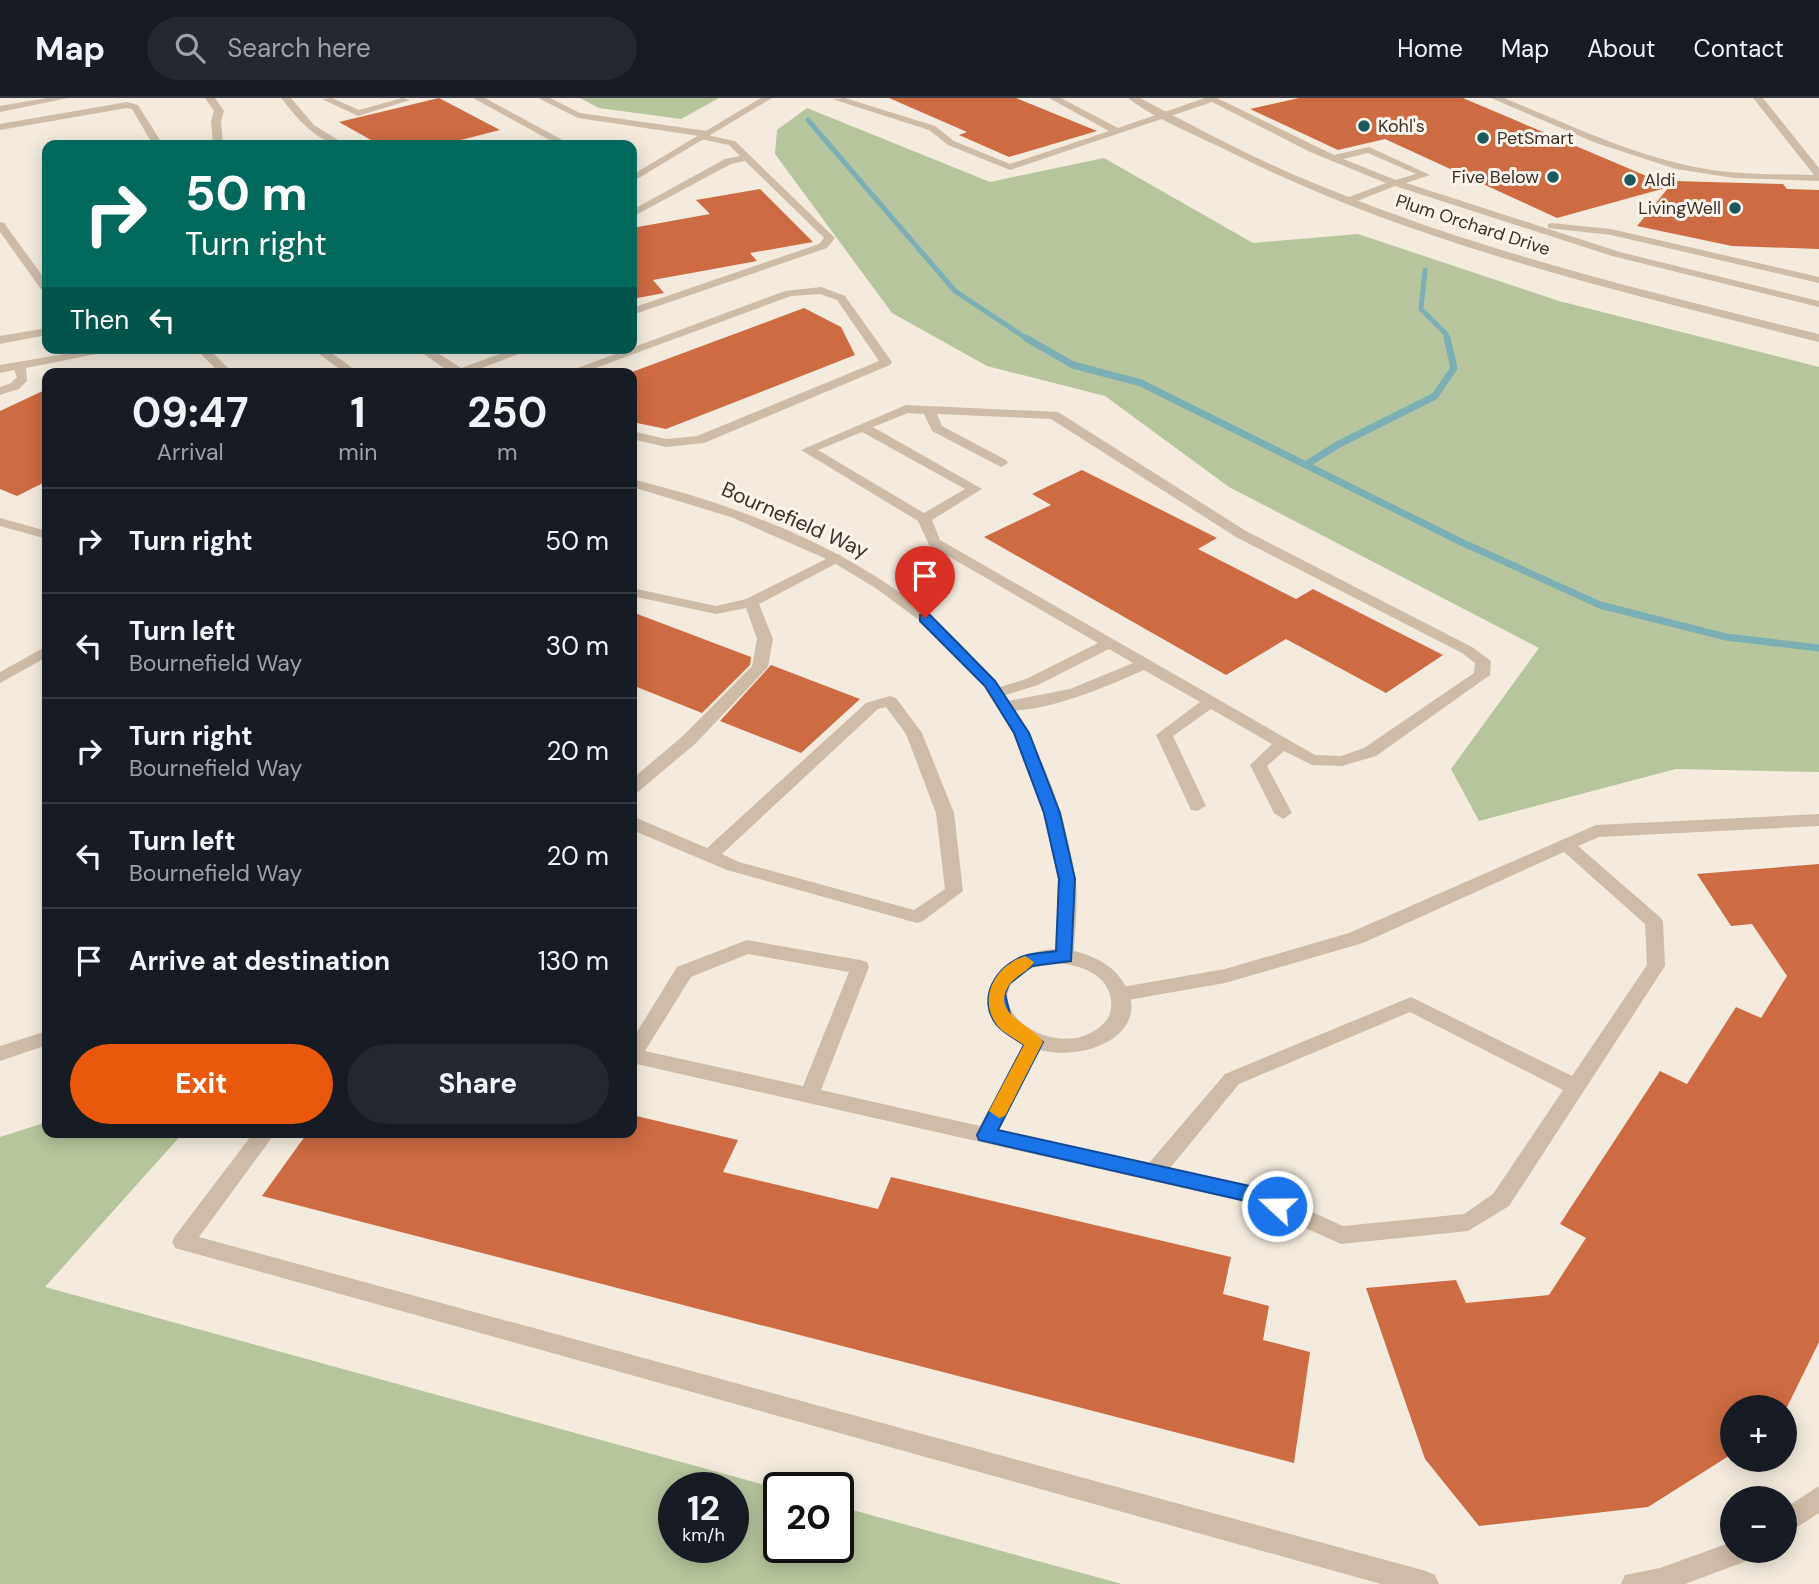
<!DOCTYPE html>
<html lang="en">
<head>
<meta charset="utf-8">
<style>
	:root { --surface:#171b24; --page:#242831; --text:#f1f3f6; --muted:#9ea1a6; --line:#363941; --accent:#ea580c }
	body { margin:0; font-family:"DM Sans",sans-serif; background:var(--page); color:var(--text); height:100vh; display:flex; flex-direction:column; font-size:26px; white-space:nowrap }
	* { box-sizing:border-box; margin:0 }
	p { font-size:23px; color:var(--muted) }
	.icon { flex:none; width:38px; height:38px; fill:none; stroke:currentColor; stroke-width:2; stroke-linecap:round; stroke-linejoin:round }
	.map { position:relative; flex:1; overflow:hidden }
	.details { position:absolute; left:42px; top:270px; width:595px; height:770px; display:flex; flex-direction:column; background:var(--surface); border-radius:14px; box-shadow:0 4px 18px #0003 }
	.details>* { flex:none }
	.hud { position:absolute; left:42px; top:42px; width:595px; height:214px; border-radius:14px; box-shadow:0 4px 18px #0003; background:#00695c; color:#fff; overflow:hidden }
	.buttons { position:absolute; left:1720px; top:1297px; display:grid; gap:14px }
	.buttons a { display:grid; place-items:center; width:77px; height:77px; border-radius:50%; background:var(--surface); box-shadow:0 4px 18px #0003; font-size:35px }
	.speed { position:absolute; left:658px; top:1374px; display:flex; gap:14px; font-size:35px; font-weight:700; text-align:center }
	.speed>* { display:grid; place-content:center; width:91px; height:91px; border-radius:50%; background:var(--surface); box-shadow:0 4px 18px #0003; line-height:1 }
	.speed small { font-size:18px; font-weight:400 }
	.speed .limit { border:4px solid #111; border-radius:10px; background:#fff; color:#111 }
	.pin { position:absolute; display:grid; place-items:center; width:60px; height:60px; color:#fff; margin:-72px -30px; border-radius:50% 50% 50% 0; rotate:-45deg; box-shadow:0 0 7px #0007 }
	.pin .icon { rotate:45deg }
	.me { position:absolute; width:77px; margin:-38px; rotate:291deg; stroke-linejoin:round; filter:drop-shadow(0 0 5px #0008) }
	.turn { display:flex; align-items:center; gap:24px; height:147px; padding:0 28px; font-size:32px }
	.turn .icon { width:91px; height:91px; stroke-width:2.5 }
	.turn b { display:block; font-size:49px; line-height:60px }
	.then { display:flex; align-items:center; height:66px; padding:0 28px; background:#0003; gap:14px; font-size:26px }
	.eta { display:flex; justify-content:space-evenly; align-items:center; height:119px; text-align:center }
	.eta b { font-size:42px; font-weight:700; line-height:49px }
	.action { display:flex; gap:14px; margin-top:auto; padding:14px 28px }
	.action a { flex:1; height:80px; border-radius:42px; background:var(--accent); color:#fff; font-size:28px; font-weight:700; line-height:80px; text-align:center }
	.action a+a { background:var(--page); color:var(--text) }
	ul { padding:0; list-style:none }
	li { display:flex; align-items:center; gap:21px; height:105px; padding:0 28px; border-top:2px solid var(--line) }
	li div { flex:1 }
	li b { display:block; font-size:26px }
	li em { font-style:normal }
	header { display:flex; align-items:center; gap:42px; box-sizing:border-box; height:98px; padding:0 35px; background:var(--surface); border-bottom:2px solid var(--line) }
	header strong { font-size:33px }
	nav { display:flex; gap:38px; margin-inline-start:auto; font-size:24px }
	.search { width:490px; height:63px; background:var(--page); display:flex; align-items:center; gap:18px; box-sizing:border-box; padding:0 24px; border-radius:38px; color:var(--muted); font-size:26px }
	.map>svg:first-child { display:block }
</style>
</head>
<body>
<header>
<strong>Map</strong>
<div class="search"><svg class="icon" aria-label="search" viewBox="0 0 24 24"><circle cx="10" cy="10" r="6"/><path d="M15 15l6 6"/></svg>Search here</div>
<nav><a>Home</a><a>Map</a><a>About</a><a>Contact</a></nav>
</header>
<div class="map">
<svg width="1819" height="1486" viewBox="0 0 1819 1486">
	<rect width="100%" height="100%" fill="#f4ebde"/>
	<path fill="#b6c59d" fill-rule="evenodd" d="M580 0H719L681 21 599 10Z
		M807 10 990 84 1104 60 1253 145 1358 136 1559 203 1819 269V674L1676 671 1479 723 1451 671 1539 550 1229 389 1105 298 987 268 892 215 775 56 777 32Z
		M47 1024V1034H184L45 1189 779 1391V1449H838V1408L1122 1486H0V1039ZM674 1390H733V1449H674Z"/>
	<g fill="none" stroke-linecap="round" stroke-linejoin="round">
		<path stroke="#7bafb4" stroke-width="5" d="M808 22 955 193 1029 242
			M1425 172 1421 211 1446 236 1447 242"/>
		<path stroke="#7bafb4" stroke-width="7" d="M1026 240 1073 267 1141 285 1459 443 1600 507 1726 539 1819 550
			M1307 366 1339 346 1435 298 1454 270 1447 240"/>
	</g>
	<path fill="#cd6b43" d="M439 0 500 32 441 47H380L339 24Z
		M889 0H1016L1097 33 1009 59 959 37 967 34Z
		M1299 0H1463L1670 88 1674 83 1783 86 1787 91 1819 92V151L1732 148 1637 128 1669 89 1557 120 1385 41 1338 52 1250 11Z
		M760 91 813 144 750 155 757 163 653 182 664 195 632 201V130L710 116 696 102Z
		M804 210 841 229 855 257 666 331 632 324V274Z
		M47 291V383L17 398 0 391V313Z
		M1082 372 1217 440 1198 451 1296 501 1313 491 1443 557 1386 595 1286 541 1226 577 984 439 1051 407 1032 396Z
		M632 514 751 559 750 567 702 615 632 587Z
		M771 567 860 601 801 655 720 623Z
		M1819 766V1244L1787 1309H1732V1356L1648 1409 1479 1428 1425 1361 1366 1190 1456 1182 1466 1205 1549 1197 1586 1140 1560 1126 1660 973 1687 986 1736 909 1761 920 1787 878 1752 826 1731 828 1697 776Z
		M632 1017 738 1042 723 1074 878 1111 891 1079 1231 1159 1223 1196 1269 1208 1263 1242 1310 1254 1294 1365 262 1098 308 1034H632Z"/>
	<g fill="none" stroke-linecap="round" stroke-linejoin="round">
		<path fill="#cebca9" fill-rule="evenodd" d="M47 0H68L0 14V8Z
			M205 0H215L224 13 221 23 223 47H213L211 23 214 13Z
			M281 0H291L314 27 346 47C318 47 297 20 281 0Z
			M332 0 359 12 402 0 410 2 358 18 322 1Z
			M473 0H485L568 45 552 47 555 45Z
			M538 0H550L580 15 707 33 711 38 735 43 835 140 827 150 632 217V210L819 146 824 140 745 63 731 66 632 119V112L725 61 740 58 729 47 700 41 699 38 578 20Z
			M845 0 935 28 954 43 1010 66 1109 33 1049 0H1061L1118 30 1205 0H1217L1334 57 1369 49 1430 77 1406 85 1620 154 1819 203V209L1612 158 1395 88 1352 105H1344V101L1386 85 1310 54 1212 4 1010 72 948 47 929 32 832 1ZM1368 55 1416 76 1396 82 1343 61Z
			M1491 0H1504C1570 27 1635 59 1706 71 1742 77 1778 76 1814 77L1753 0H1763L1819 70V83L1734 80 1676 71 1596 45Z
			M127 4 138 7 163 47H153L132 11 127 10 0 32V26Z
			M0 124 4 125 47 184V195L43 194 0 134Z
			M1552 125 1611 131 1819 179V185L1611 137 1548 130V126Z
			M821 189 845 198 892 264 890 267 704 345 666 349 632 341V333L666 341 697 338 879 263 837 202 820 196 791 198 582 275H564L785 193Z
			M99 250H127L26 270 27 283 19 291 0 297V289L11 285 17 279 14 272 0 275V267Z
			M195 250H208L233 275H220Z
			M415 250H430L461 270 516 250H534L469 275H451Z
			M906 307 1058 314 1246 433 1472 549 1491 563 1490 577 1376 658 1342 668 1312 667 1284 653 1267 668 1292 715 1283 721 1274 715 1250 667 1272 646 1211 611 1173 638 1206 708 1197 713 1191 712 1156 637 1200 604 1144 572C1111 587 1034 620 998 611L996 608 998 605 1070 591 1133 565 1109 551 1038 587 996 600 990 598 988 595 990 592 1026 581 1098 545 929 447 918 423 801 352ZM908 315 924 316 932 333 1001 369 1008 365 1006 362 942 328 937 316 1051 321 1236 439 1462 555 1475 565 1474 575 1364 650 1341 658 1315 657 940 442 932 422 982 391 873 329ZM862 334 965 391 924 415 818 352Z
			M0 420 47 433V441L0 428Z
			M836 456 841 457V463L759 506 773 541 768 569 696 645 638 694 632 695V681L684 637 752 568 757 541 746 510 716 516 632 498V490L716 508 746 501Z
			M47 548V559L0 585V574Z
			M890 598 896 600 922 635 954 715 963 793 923 823 917 825 727 772 632 732V718L707 750 866 605ZM886 609 906 636 936 715 945 791 914 812 739 764 722 756 878 611Z
			M1819 716V728L1599 739 1578 748 1661 820 1663 824 1665 868 1509 1108 1468 1133 1341 1146 1250 1105 632 965V942L677 869 747 842 860 862 867 864 869 869 821 992 980 1028 1027 939H1041L1044 944 999 1032 1149 1065 1225 976 1411 899 1572 978 1647 867 1645 826 1564 754 1363 845 1225 885 1122 903 1115 901 1112 896 1115 891 1122 889 1225 871 1349 835 1596 727ZM748 856 849 874 803 988 645 953 691 879ZM1410 914 1563 992 1493 1096 1464 1116 1343 1128 1262 1091 1170 1070 1239 986Z
			M47 933V947L0 963V948Z
			M254 1034H276L199 1139 1426 1473 1435 1477 1439 1486H1381L175 1150 172 1144 175 1138Z
			M1819 1388V1415L1785 1437V1410Z
			M1732 1444V1452H1756L1752 1461 1685 1486H1621L1625 1477 1660 1470Z"/>
		<path fill="#cebca9" fill-rule="evenodd" d="M311 250H325L359 275H345Z
			M632 381C848 435 1038 539 1075 779 1079 802 1075 829 1074 853 1098 859 1118 870 1128 893 1154 953 1027 985 993 915 989 906 987 894 992 885 1003 864 1034 851 1056 851L1058 781 1043 715 1014 635 984 589 920 523 877 491 831 463 731 419 632 389ZM1048 865C1073 865 1107 872 1111 902 1112 911 1110 920 1103 926 1059 969 972 908 1023 875 1030 870 1040 868 1048 865Z"/>
		<path fill="#cebca9" fill-rule="evenodd" d="M761 0H772L632 84V77Z
			M1128 0H1140C1201 32 1262 65 1326 90 1485 155 1653 195 1819 236V244C1618 193 1412 146 1226 52 1198 38 1151 19 1128 0Z
			M47 230V237L0 246V238Z"/>
	</g>
	<path fill="#1a73e8" stroke="#114b97" stroke-width="2" d="M920 517H930L995 583 1029 635 1060 715 1075 781 1071 863 1032 868 1009 886 1005 896 1011 920 1043 944 998 1032 1254 1089 1284 1102 1287 1108 1284 1113 1277 1116 1250 1104 979 1042 977 1037 1024 947C1016 941 1003 935 997 927 976 901 996 868 1024 858 1034 854 1046 855 1056 853L1059 781 1044 715 1014 635 985 588 920 523Z"/>
	<path fill="#f59e0b" d="M1025 858 1034 864C1028 874 1015 878 1009 887 990 917 1032 926 1043 944L1005 1018 999 1020 989 1013 1024 947C1016 941 1003 935 997 927 977 900 996 867 1025 858Z"/>
	<g fill="#1c585f" stroke="#fbf5ec" stroke-width="2.5">
		<circle cx="1364" cy="28" r="7"/>
		<circle cx="1483" cy="40" r="7"/>
		<circle cx="1553" cy="79" r="7"/>
		<circle cx="1630" cy="82" r="7"/>
		<circle cx="1735" cy="110" r="7"/>
	</g>
	<g text-anchor="middle" stroke-width="6" stroke-linejoin="round" paint-order="stroke">
		<g font-size="18" fill="#3a3029" stroke="#fbf5ec" text-anchor="start">
			<text x="1378" y="34">Kohl's</text>
			<text x="1497" y="46">PetSmart</text>
			<text x="1539" y="85" text-anchor="end">Five Below</text>
			<text x="1644" y="88">Aldi</text>
			<text x="1721" y="116" text-anchor="end">LivingWell</text>
		</g>
		<g font-size="18" fill="#3a3029" stroke="#fbf5ec">
			<text transform="translate(1473 127) rotate(18)" y="6">Plum Orchard Drive</text>
		</g>
		<g font-size="21" fill="#3a3029" stroke="#fbf5ec">
			<text transform="translate(795 422) rotate(24)" y="7">Bournefield Way</text>
		</g>
	</g>
</svg>
<div class="buttons">
<a>+</a>
<a>−</a>
</div>
<div class="speed"><div>12<small>km/h</small></div><div class="limit">20</div></div>
<div class="pin" style="left:925px;top:520px;background:#d93025"><svg class="icon" aria-label="arrive" viewBox="0 0 24 24"><path d="M6 21V4h12l-3 4 3 4H6"/></svg></div>
<svg class="me" style="left:1277px;top:1108px" viewBox="-20 -20 40 40"><circle r="17" fill="#1a73e8" stroke="#fff" stroke-width="3"/><path d="M0-11L8 9 0 5-8 9z" fill="#fff"/></svg>
<div class="hud">
<div class="turn"><svg class="icon" aria-label="right" viewBox="0 0 24 24"><path d="M7 20v-9h11M14 6l5 5-5 5"/></svg><div><b>50 m</b>Turn right</div></div>
<div class="then">Then<svg class="icon" aria-label="left" viewBox="0 0 24 24"><path d="M17 20v-9H6M10 6l-5 5 5 5"/></svg></div>
</div>
<section class="details">
<div class="eta">
<div><b>09:47</b><p>Arrival</p></div>
<div><b>1</b><p>min</p></div>
<div><b>250</b><p>m</p></div>
</div>
<ul>
<li><svg class="icon" aria-label="right" viewBox="0 0 24 24"><path d="M7 20v-9h11M14 6l5 5-5 5"/></svg><div><b>Turn right</b></div><em>50 m</em></li>
<li><svg class="icon" aria-label="left" viewBox="0 0 24 24"><path d="M17 20v-9H6M10 6l-5 5 5 5"/></svg><div><b>Turn left</b><p>Bournefield Way</p></div><em>30 m</em></li>
<li><svg class="icon" aria-label="right" viewBox="0 0 24 24"><path d="M7 20v-9h11M14 6l5 5-5 5"/></svg><div><b>Turn right</b><p>Bournefield Way</p></div><em>20 m</em></li>
<li><svg class="icon" aria-label="left" viewBox="0 0 24 24"><path d="M17 20v-9H6M10 6l-5 5 5 5"/></svg><div><b>Turn left</b><p>Bournefield Way</p></div><em>20 m</em></li>
<li><svg class="icon" aria-label="arrive" viewBox="0 0 24 24"><path d="M6 21V4h12l-3 4 3 4H6"/></svg><div><b>Arrive at destination</b></div><em>130 m</em></li>
</ul>
<div class="action"><a>Exit</a><a>Share</a></div>
</section>
</div>
</body>
</html>
